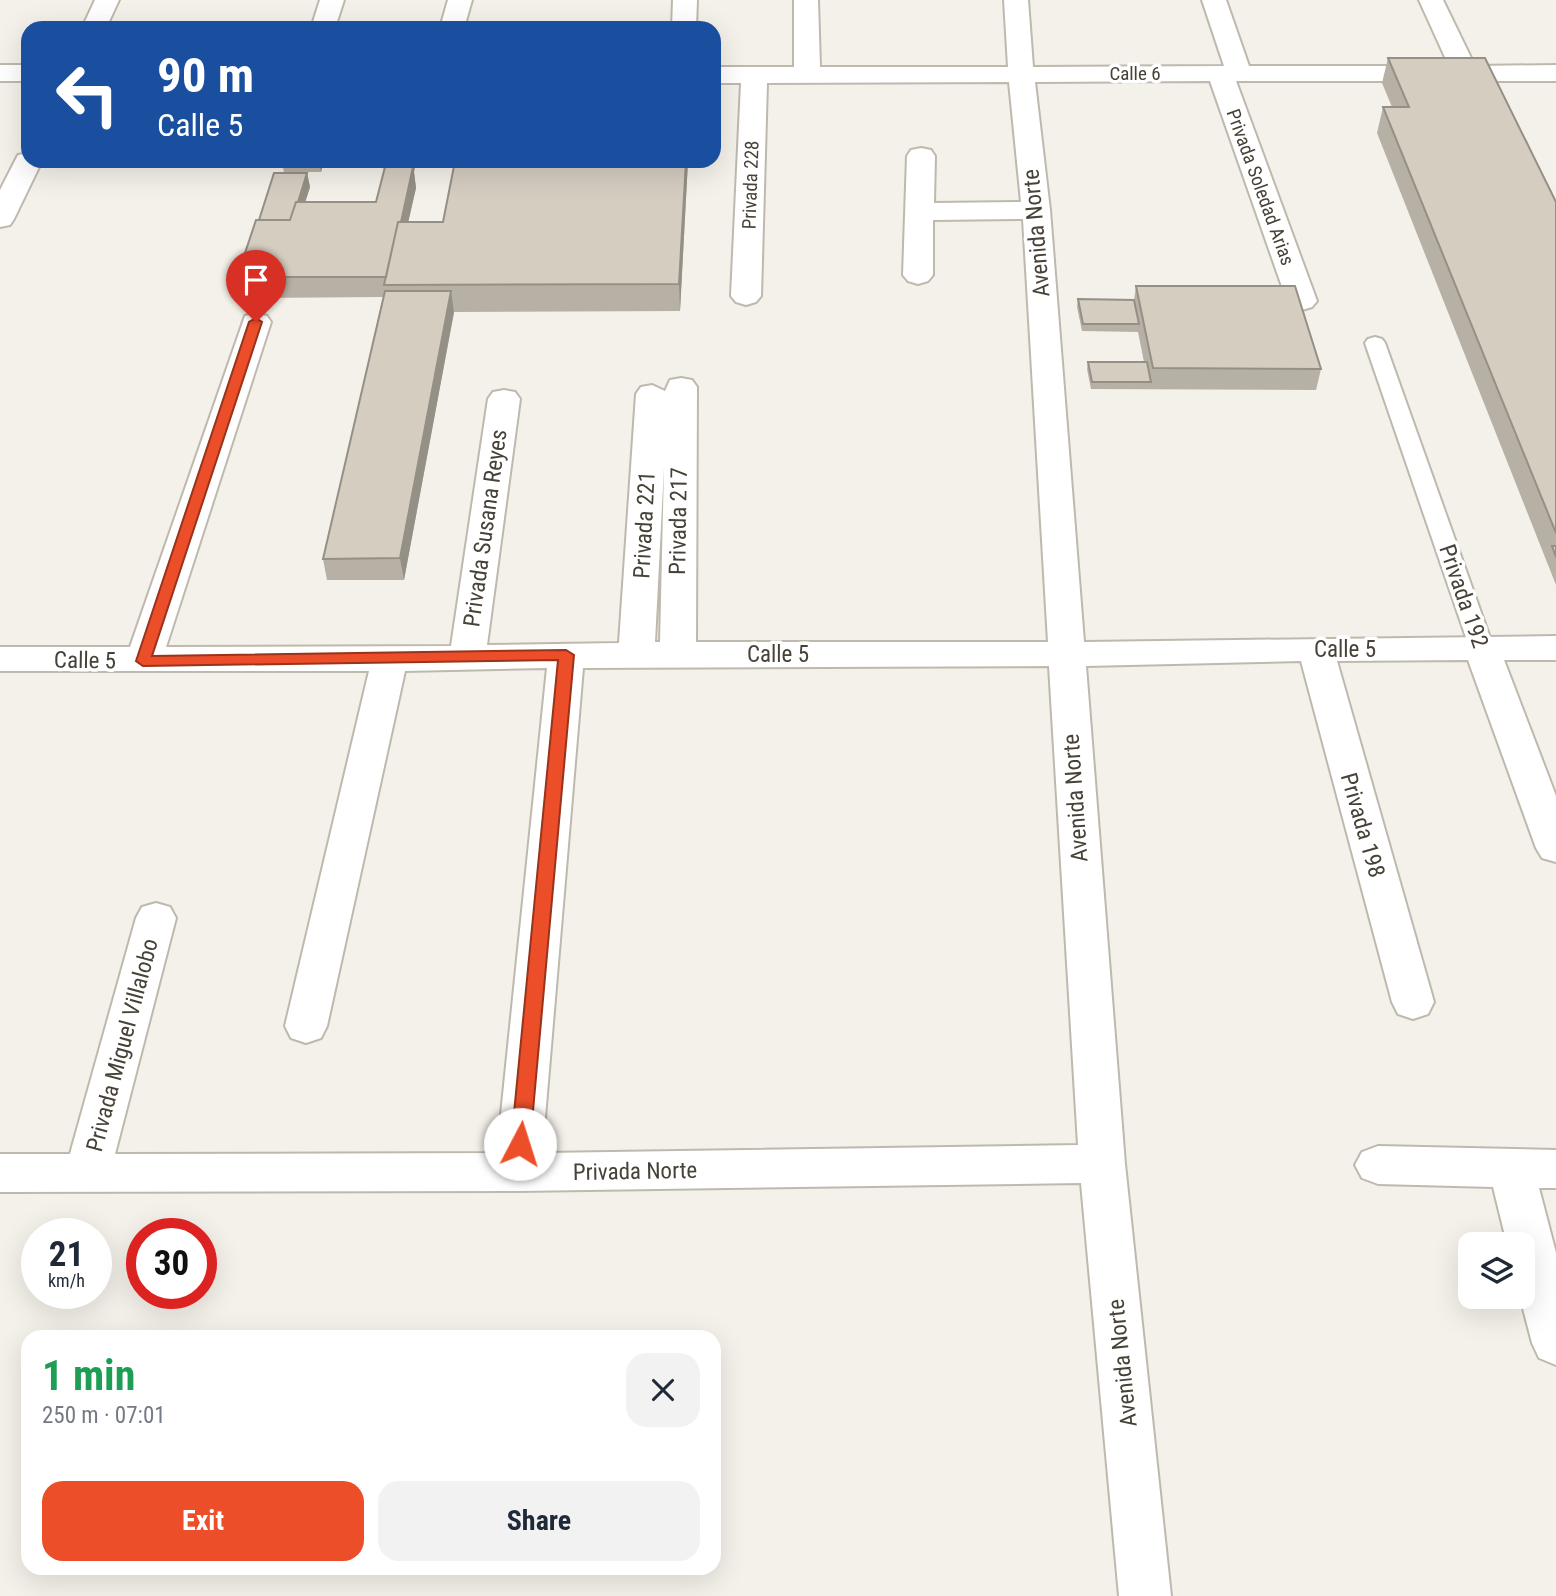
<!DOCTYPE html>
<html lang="en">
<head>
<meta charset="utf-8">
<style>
	:root { --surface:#fff; --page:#f2f2f3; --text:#1f2937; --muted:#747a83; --accent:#eb4e29 }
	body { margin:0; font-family:"Roboto Condensed",sans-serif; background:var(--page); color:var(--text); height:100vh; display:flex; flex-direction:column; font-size:26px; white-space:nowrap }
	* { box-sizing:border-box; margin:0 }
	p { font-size:23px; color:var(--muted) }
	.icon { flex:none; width:38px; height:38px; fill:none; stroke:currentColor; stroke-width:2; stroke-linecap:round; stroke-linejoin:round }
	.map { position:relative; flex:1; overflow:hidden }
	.panel { position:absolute; left:21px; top:1330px; width:700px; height:245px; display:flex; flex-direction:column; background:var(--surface); border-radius:21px; box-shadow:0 7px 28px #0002 }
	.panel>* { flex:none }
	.top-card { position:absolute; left:21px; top:21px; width:700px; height:147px; border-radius:21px; box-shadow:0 7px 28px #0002; background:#1a4fa0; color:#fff; overflow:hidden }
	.tools { position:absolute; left:1458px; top:1232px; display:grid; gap:14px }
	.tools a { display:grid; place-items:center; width:77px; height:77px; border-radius:14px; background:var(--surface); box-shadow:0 7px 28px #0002; font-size:35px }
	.speed { position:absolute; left:21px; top:1218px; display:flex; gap:14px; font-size:35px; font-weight:700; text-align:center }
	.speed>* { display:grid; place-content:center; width:91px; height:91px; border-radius:50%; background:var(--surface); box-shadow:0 7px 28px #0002; line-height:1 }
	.speed small { font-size:18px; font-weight:400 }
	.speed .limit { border:10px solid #d22; background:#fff; color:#111 }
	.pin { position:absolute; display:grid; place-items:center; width:60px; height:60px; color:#fff; margin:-72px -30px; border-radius:50% 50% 50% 0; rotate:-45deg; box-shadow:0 0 7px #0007 }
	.pin .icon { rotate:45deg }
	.me { position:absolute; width:77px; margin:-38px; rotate:5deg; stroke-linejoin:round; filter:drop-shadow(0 0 5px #0008) }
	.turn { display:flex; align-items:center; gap:24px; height:147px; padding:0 21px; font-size:32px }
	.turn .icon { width:91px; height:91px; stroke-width:2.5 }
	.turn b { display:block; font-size:49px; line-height:60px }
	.round { display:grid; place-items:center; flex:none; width:74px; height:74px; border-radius:21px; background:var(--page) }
	.head { display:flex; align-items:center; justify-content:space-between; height:119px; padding:0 21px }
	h1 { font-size:42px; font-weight:700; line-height:52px; color:#1e9e55 }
	.button { display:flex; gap:14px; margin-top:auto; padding:14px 21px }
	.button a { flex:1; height:80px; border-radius:21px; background:var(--accent); color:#fff; font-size:28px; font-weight:700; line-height:80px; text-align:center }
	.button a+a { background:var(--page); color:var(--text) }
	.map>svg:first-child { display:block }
</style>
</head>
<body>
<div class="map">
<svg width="1556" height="1596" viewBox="0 0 1556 1596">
	<rect width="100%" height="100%" fill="#f4f1ea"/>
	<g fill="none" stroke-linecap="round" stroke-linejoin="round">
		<g stroke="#bfb9ad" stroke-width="4">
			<path id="lane" d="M1375 337 1382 339 1385 343 1494 649 1491 655 1482 657 1473 655 1470 649 1365 343 1368 339Z"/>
		</g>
		<g stroke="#bfb9ad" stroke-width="4">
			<path id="street" d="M95 0H119L106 28H82Z
				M320 0H344L335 28H311Z
				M448 0H472L464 28H440Z
				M673 0H697L696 28H672Z
				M794 0H818L820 67H1008L1004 0H1028L1033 67 1224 66 1202 0H1226L1249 66H1449L1419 0H1443L1475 66 1556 65V81H1236L1317 301 1312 307 1302 310 1292 307 1287 301 1210 81 1035 82 1050 210 1084 642 1556 636V660H1504L1556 796V862L1542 858 1536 848 1468 660 1337 661 1434 1002 1428 1014 1413 1019 1398 1014 1392 1002 1301 661 1086 666 1125 1164 1171 1596H1119L1081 1183 518 1191 0 1192V1154H70L136 918 142 907 156 903 170 907 176 918 115 1154 497 1153 547 668 405 671 327 1026 321 1038 306 1043 291 1038 285 1026 369 671H0V647H130L245 316 256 313 267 316 271 322 166 647 451 646 488 399 493 392 504 390 515 392 520 399 487 645 619 643 636 394 641 387 652 385 665 391 670 380 681 378 692 380 697 387 696 642H1048L1023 219 933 220V275L928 281 918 284 908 281 903 275 907 156 911 150 921 148 931 150 935 156 934 203 1021 202 1009 82 767 83 761 296 756 302 746 305 736 302 731 296 741 83H714V67H794ZM664 467 660 642H655ZM1049 666 1078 1145 542 1153 583 668Z
				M0 65H28V81H0Z
				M28 153V161H42L14 219 10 225 0 227V190L18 155Z
				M1378 1146 1556 1150V1188H1539L1556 1253V1365L1539 1358 1532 1343 1520 1297H1522V1244H1507L1493 1187 1378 1184 1362 1178 1355 1165 1362 1152Z"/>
		</g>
		<use href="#lane" fill="#fff" fill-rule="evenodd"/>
		<use href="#street" fill="#fff" fill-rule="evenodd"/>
	</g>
	<path fill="#b7b0a5" d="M1388 58 1556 202V585L1377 133 1383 107H1392L1382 83Z
		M281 161H324L321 172H284Z
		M416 161 414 172 416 188 408 222H443L688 161 680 311 454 312 404 580H327L323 559 383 297 242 298 237 277 259 220 307 173 310 187 305 202H376L384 170 383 165Z
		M1136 286 1321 369 1316 390 1091 389 1087 369 1088 362H1144L1138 332 1082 331 1077 307 1078 299 1134 300Z"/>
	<path fill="#959086" d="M319 161H324L321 172Z
		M414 161H416L414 172 416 188 394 285 388 277Z
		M686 161H688L680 311 679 284Z
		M307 173 310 187 293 241 291 226Z
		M451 291 454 312 404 580 400 558Z"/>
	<path fill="#d5cdc0" stroke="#959086" stroke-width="2" d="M1388 58H1485L1556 202V533L1383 107H1409Z
		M384 161H414L413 165H383Z
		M455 161H686L679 284 384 285 398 222H443Z
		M385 167H413L401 222H398L386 277H237L256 220H290L296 202H376Z
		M274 173H307L298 202H296L290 220H259Z
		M1136 286H1295L1321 369 1153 368Z
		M385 291H451L400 558 323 559Z
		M1078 299 1134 300 1139 324H1083Z
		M1088 362H1147L1151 382H1092Z
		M1552 546H1556V557Z"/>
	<path fill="#eb4e29" stroke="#99331b" stroke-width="2" d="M256 318 262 322 152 656 566 650 574 655 530 1144 527 1150 520 1152 514 1150 511 1144 558 660 143 666 136 661 249 322Z"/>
	<g text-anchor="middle" stroke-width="7" stroke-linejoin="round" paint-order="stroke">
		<g font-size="19" fill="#474238" stroke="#fff">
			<text x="1135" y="80">Calle 6</text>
			<text transform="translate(750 185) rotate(-88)" y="7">Privada 228</text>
			<text transform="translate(1261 187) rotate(70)" y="7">Privada Soledad Arias</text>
		</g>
		<g font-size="23" fill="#474238" stroke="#fff">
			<text transform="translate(1036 233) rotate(-95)" y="8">Avenida Norte</text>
			<text transform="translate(678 521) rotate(-89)" y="8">Privada 217</text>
			<text transform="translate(644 525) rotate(-87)" y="8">Privada 221</text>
			<text transform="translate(485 528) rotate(-82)" y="8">Privada Susana Reyes</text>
			<text transform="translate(1464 596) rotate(71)" y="8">Privada 192</text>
			<text x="1345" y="657">Calle 5</text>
			<text x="778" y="662">Calle 5</text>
			<text transform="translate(85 660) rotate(1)" y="8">Calle 5</text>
			<text transform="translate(1075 798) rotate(-94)" y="8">Avenida Norte</text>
			<text transform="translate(1363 825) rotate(74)" y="8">Privada 198</text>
			<text transform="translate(122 1045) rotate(-75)" y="8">Privada Miguel Villalobo</text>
			<text transform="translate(635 1171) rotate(-1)" y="8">Privada Norte</text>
			<text transform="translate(1122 1363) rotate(-96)" y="8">Avenida Norte</text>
		</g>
	</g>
</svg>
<div class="tools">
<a><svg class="icon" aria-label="layers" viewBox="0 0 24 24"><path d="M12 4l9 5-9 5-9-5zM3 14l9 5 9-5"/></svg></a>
</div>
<div class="speed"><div>21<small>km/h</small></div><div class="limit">30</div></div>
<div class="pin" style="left:256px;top:322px;background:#d93025"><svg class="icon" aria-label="arrive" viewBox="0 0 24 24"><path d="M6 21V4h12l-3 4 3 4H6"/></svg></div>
<svg class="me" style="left:520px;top:1144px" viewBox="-20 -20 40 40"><circle r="19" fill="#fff"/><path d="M0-13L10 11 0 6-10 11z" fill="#eb4e29"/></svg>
<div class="top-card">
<div class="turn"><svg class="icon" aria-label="left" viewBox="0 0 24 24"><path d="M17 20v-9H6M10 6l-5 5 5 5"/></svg><div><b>90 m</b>Calle 5</div></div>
</div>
<section class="panel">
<div class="head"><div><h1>1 min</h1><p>250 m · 07:01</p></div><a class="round"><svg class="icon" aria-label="close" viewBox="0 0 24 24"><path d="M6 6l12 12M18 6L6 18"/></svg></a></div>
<div class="button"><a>Exit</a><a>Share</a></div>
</section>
</div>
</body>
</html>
